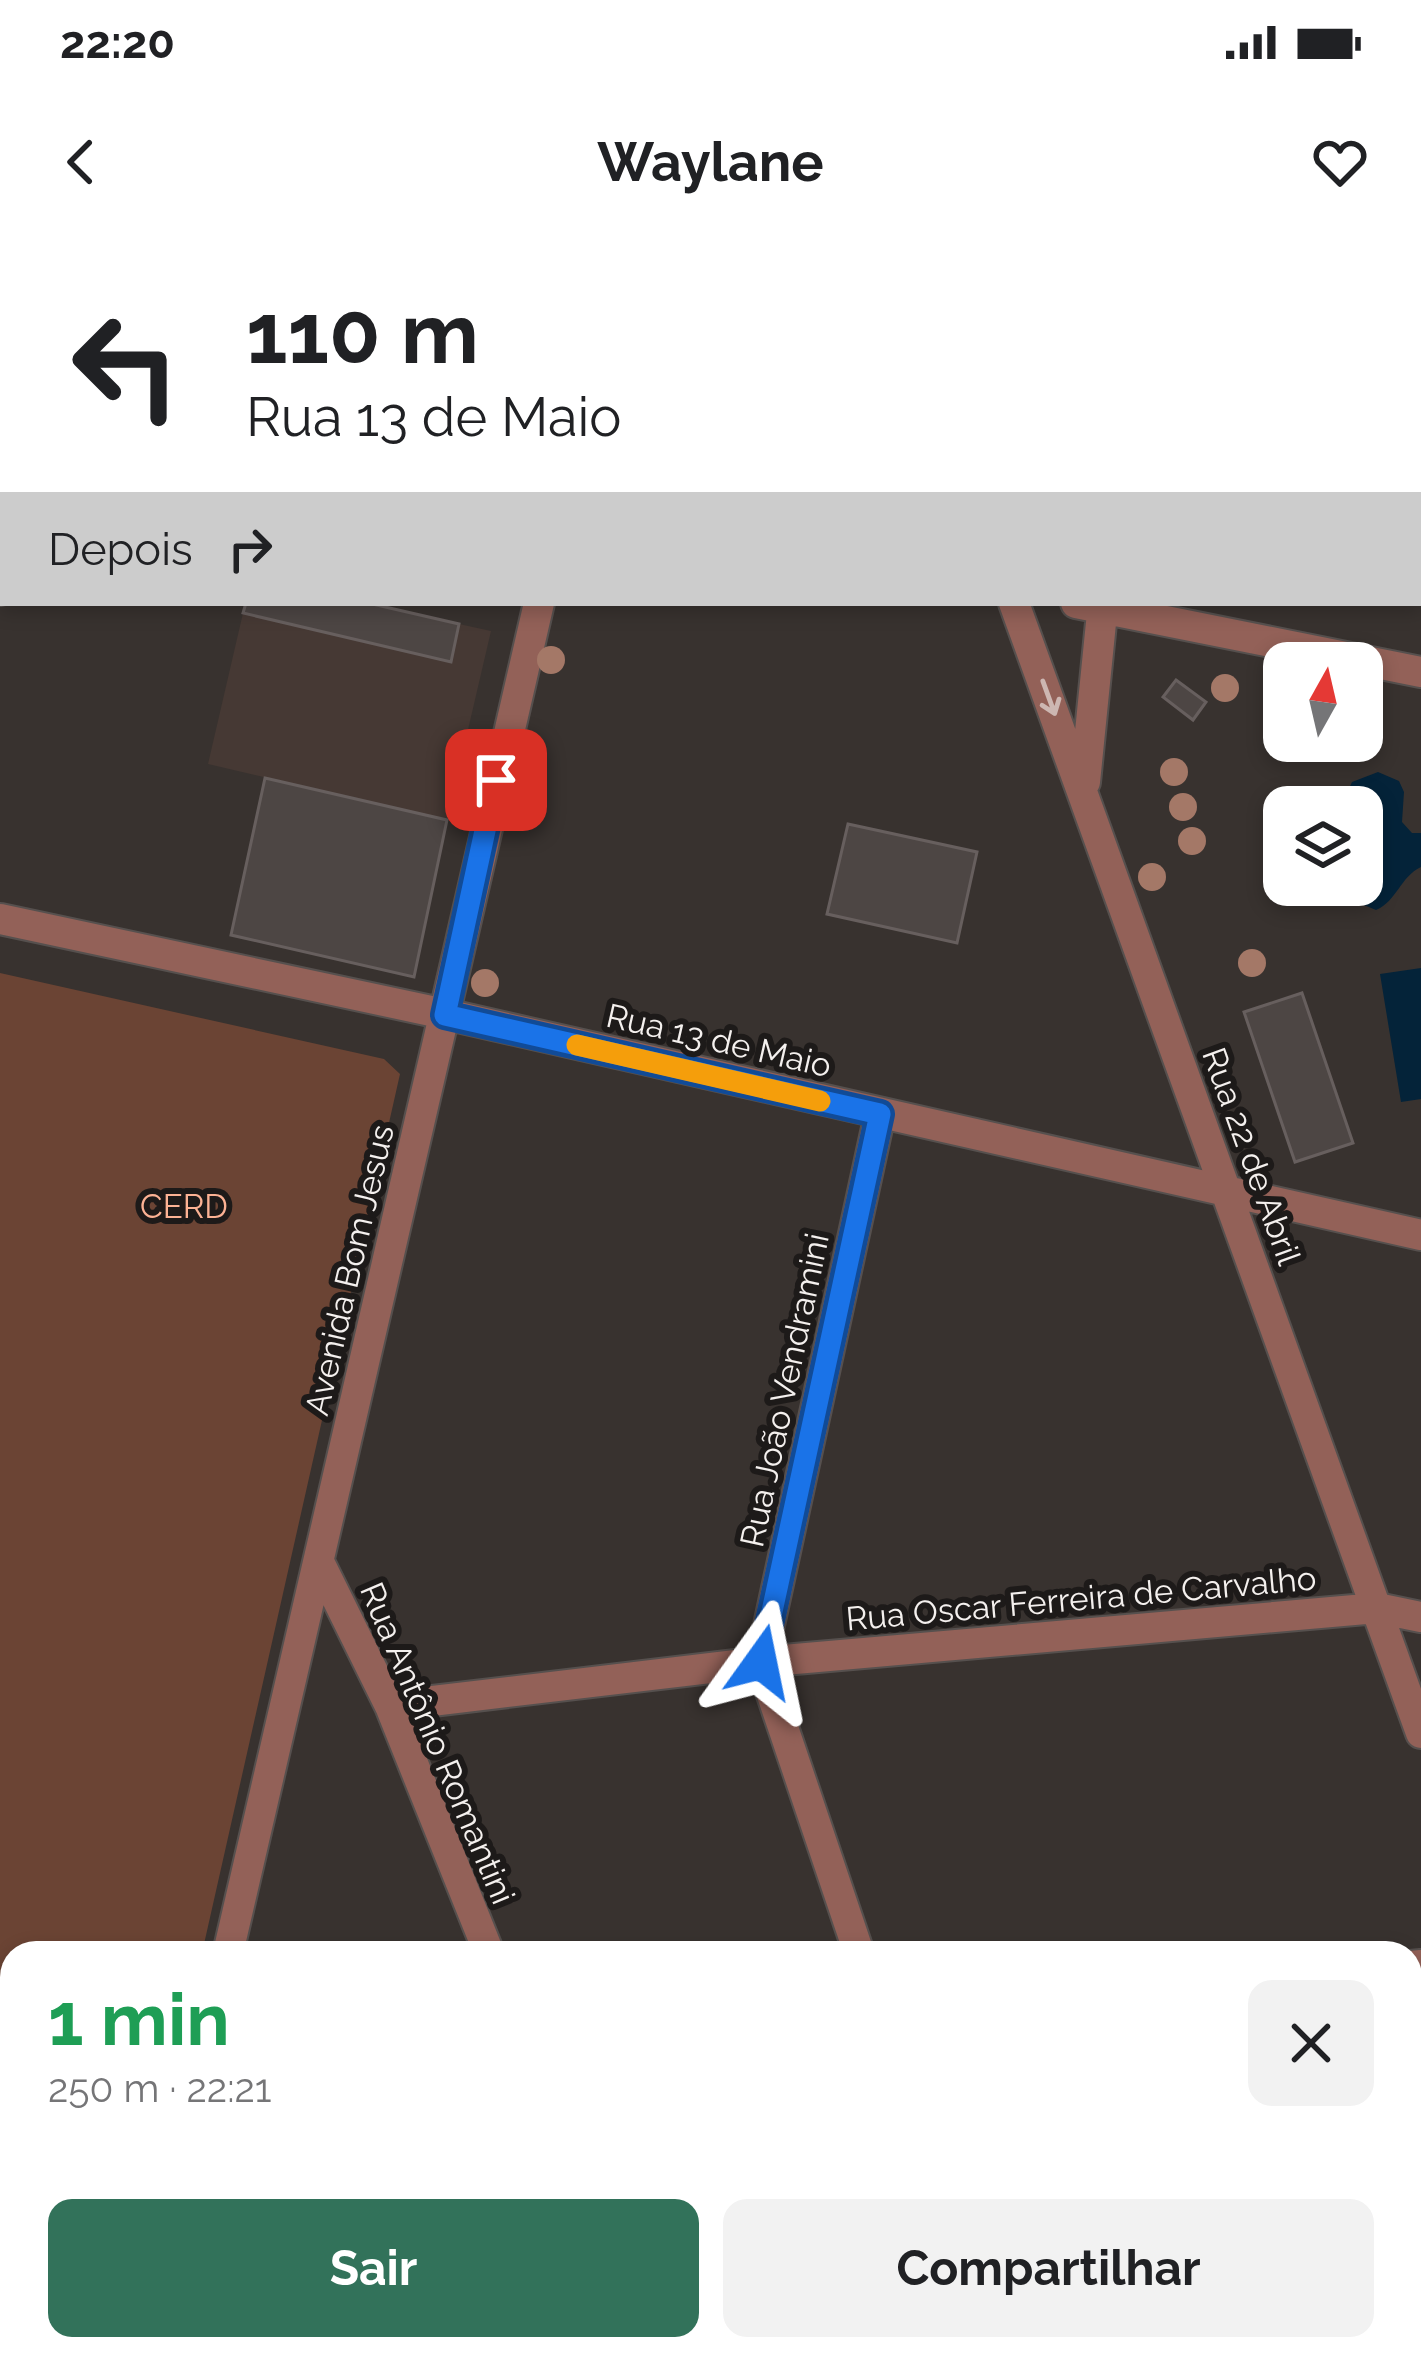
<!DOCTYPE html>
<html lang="pt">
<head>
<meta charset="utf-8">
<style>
	:root { --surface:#fff; --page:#f2f2f2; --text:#202124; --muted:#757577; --accent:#32725a }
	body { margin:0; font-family:Raleway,sans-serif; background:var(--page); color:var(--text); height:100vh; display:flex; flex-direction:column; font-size:45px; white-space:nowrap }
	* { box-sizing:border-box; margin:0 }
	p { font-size:39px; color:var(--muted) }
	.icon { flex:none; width:66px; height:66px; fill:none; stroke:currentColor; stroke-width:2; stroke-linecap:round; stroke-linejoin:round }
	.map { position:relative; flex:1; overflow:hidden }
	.panel { position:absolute; left:0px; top:1701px; width:1422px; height:420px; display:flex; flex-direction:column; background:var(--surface); border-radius:36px 36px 0 0; box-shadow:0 6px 18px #0003 }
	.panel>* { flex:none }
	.banner { position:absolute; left:0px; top:0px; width:1422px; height:366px; box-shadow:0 6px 18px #0003; background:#fff; color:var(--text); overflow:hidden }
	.needle { width:78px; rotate:8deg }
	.buttons { position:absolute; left:1263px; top:402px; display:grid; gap:24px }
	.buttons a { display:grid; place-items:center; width:120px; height:120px; border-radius:24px; background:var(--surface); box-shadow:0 6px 18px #0003; font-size:60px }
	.pin { position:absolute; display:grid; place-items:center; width:102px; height:102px; color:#fff; margin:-51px; border-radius:24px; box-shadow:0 6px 18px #0006 }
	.me { position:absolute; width:132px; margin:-66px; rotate:12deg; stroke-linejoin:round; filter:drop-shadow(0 0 9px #0008) }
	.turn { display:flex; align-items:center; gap:42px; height:252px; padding:0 48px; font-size:54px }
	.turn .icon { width:156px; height:156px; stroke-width:2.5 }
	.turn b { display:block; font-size:84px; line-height:102px }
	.then { display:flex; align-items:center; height:114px; padding:0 48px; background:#0003; gap:24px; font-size:45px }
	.round { display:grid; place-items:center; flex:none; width:126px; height:126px; border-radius:24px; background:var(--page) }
	.overview { display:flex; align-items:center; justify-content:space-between; height:204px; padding:0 48px }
	h1 { font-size:72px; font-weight:700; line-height:90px; color:#1e9e55 }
	.button { display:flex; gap:24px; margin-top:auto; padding:24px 48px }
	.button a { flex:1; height:138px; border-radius:24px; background:var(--accent); color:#fff; font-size:48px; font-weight:700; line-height:138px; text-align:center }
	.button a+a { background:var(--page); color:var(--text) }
	.status { display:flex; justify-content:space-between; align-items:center; height:84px; padding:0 60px; background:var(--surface); direction:ltr }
	.status svg { height:33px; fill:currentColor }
	header { display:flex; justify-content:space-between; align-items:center; height:156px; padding:0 48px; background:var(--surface); font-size:54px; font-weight:700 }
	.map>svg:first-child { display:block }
</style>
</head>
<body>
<div class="status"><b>22:20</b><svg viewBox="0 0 49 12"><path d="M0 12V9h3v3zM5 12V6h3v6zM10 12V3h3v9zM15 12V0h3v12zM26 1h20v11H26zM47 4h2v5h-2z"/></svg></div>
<header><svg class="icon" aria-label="back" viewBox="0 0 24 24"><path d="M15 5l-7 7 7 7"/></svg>Waylane<svg class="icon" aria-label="heart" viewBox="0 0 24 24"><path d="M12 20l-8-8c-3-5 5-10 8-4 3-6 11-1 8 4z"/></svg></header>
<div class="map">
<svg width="1421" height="2121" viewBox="0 0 1421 2121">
	<rect width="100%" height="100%" fill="#38322f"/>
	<path fill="#463934" d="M243 373 450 422 459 384 491 391 447 580 208 524Z"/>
	<path fill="#6b4434" d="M0 733 384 819 400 834 202 1713H12V2109H112L109 2121H0Z"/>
	<path fill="#042339" d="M1378 532 1399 541 1404 552 1402 582 1412 593H1421V627C1400 637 1397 661 1376 670L1347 658 1342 647 1362 645V611L1367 599 1362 567H1350L1347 553 1352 542Z
		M1421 728V859L1401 862 1380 734Z"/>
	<path fill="#4d4644" stroke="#675f5e" stroke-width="3" d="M0 0 36 1 3 3V105Z
		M246 363H368L459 384 451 422 243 373Z
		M1176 440 1206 462 1193 480 1163 457Z
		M265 538 447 580 414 737 231 695Z
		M848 584 977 612 957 703 827 674Z
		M1302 753 1353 903 1295 922 1244 772Z"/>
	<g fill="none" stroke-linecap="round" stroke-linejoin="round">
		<g stroke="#56504e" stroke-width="34">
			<path id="minor" d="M890 0 891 3
				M79 3 80 0
				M618 3 619 0
				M1176 3V0
				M0 134H3
				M0 350 3 337
				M1014 363 1421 1493
				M1076 363 1421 432
				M1085 542 1103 363
				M0 679 445 774 1421 995
				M319 1322 390 1466 489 1713
				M390 1466 761 1422 1377 1368 1421 1377
				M228 1713 539 363
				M859 1713 761 1422 880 874
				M1410 1726 1421 1725
				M642 2109 646 2121
				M1034 2109 1040 2121
				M139 2121 142 2109"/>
		</g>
		<use href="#minor" stroke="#936158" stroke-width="30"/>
	</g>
	<g fill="#a47867">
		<circle cx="551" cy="420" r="14"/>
		<circle cx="1225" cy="448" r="14"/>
		<circle cx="1174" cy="532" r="14"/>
		<circle cx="1183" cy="567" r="14"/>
		<circle cx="1192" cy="601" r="14"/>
		<circle cx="1152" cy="637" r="14"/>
		<circle cx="1252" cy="723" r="14"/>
		<circle cx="485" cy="743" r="14"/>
	</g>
	<defs><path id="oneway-shaft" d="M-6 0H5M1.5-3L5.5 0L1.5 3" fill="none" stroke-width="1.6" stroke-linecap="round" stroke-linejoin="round" transform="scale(3)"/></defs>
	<use stroke="#cdb7b2" href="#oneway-shaft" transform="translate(1049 458) rotate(70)"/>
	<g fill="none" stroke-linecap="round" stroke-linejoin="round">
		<g stroke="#114b97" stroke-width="30">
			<path id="route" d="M496 540 445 775 880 874 761 1422"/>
		</g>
		<use href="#route" stroke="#1a73e8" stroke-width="21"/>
		<path stroke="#f59e0b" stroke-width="21" d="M577 805 820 861"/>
	</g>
	<g text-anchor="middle" stroke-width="12" stroke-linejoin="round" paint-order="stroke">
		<g font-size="33" fill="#f4f0ee" stroke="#1d1a19">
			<text transform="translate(719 800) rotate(13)" y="12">Rua 13 de Maio</text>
			<text transform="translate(1252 916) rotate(70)" y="12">Rua 22 de Abril</text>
			<text transform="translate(349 1030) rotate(-77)" y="12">Avenida Bom Jesus</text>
			<text transform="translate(784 1150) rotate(-78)" y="12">Rua João Vendramini</text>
			<text transform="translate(1081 1358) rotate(-5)" y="12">Rua Oscar Ferreira de Carvalho</text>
			<text transform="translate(438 1503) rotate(67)" y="12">Rua Antônio Romantini</text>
		</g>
		<g font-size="33" fill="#fcb294" stroke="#1d1a19">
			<text x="184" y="978">CERD</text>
		</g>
	</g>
</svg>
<div class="buttons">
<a><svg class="needle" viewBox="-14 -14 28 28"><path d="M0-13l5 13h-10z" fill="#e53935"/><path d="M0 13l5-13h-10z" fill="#757577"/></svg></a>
<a><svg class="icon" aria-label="layers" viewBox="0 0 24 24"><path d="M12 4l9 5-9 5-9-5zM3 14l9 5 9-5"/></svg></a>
</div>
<div class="pin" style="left:496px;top:540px;background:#d93025"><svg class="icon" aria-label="arrive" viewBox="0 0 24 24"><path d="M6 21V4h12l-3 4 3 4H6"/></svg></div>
<svg class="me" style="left:761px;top:1422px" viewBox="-20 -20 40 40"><path d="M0-17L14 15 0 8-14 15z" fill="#1a73e8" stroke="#fff" stroke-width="4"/></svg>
<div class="banner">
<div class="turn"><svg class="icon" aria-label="left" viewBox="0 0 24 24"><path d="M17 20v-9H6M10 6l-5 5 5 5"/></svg><div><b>110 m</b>Rua 13 de Maio</div></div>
<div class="then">Depois<svg class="icon" aria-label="right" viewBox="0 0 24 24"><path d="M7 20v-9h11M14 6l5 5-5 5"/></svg></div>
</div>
<section class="panel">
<div class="overview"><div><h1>1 min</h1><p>250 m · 22:21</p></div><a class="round"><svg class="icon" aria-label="close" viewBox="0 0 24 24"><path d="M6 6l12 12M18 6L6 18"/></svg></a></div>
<div class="button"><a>Sair</a><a>Compartilhar</a></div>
</section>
</div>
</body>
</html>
